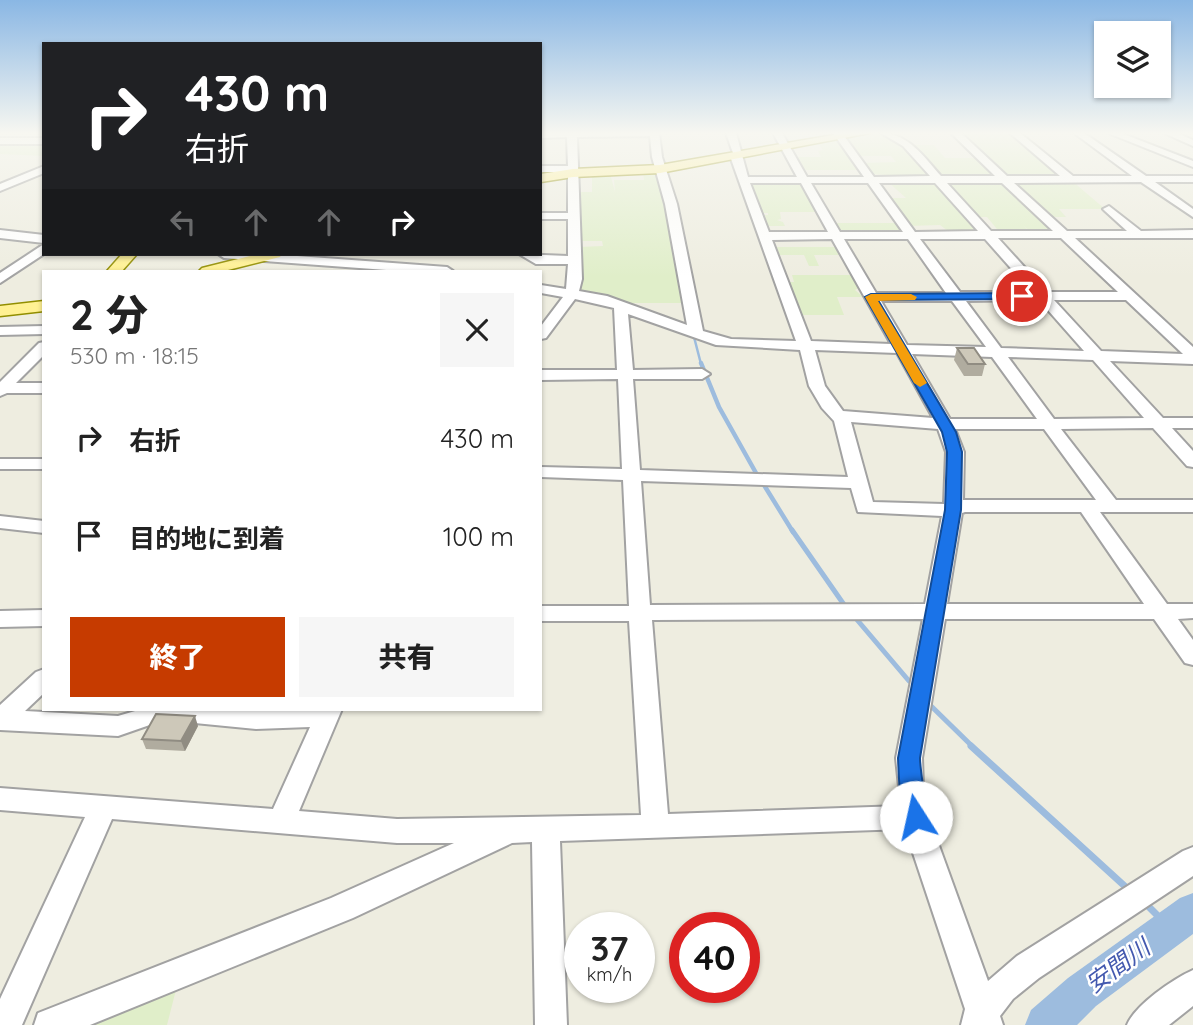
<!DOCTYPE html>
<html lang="ja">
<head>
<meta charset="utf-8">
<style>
	:root { --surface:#fff; --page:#f6f6f6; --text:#222; --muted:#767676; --accent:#c63b00 }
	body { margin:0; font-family:Quicksand,"Noto Sans JP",sans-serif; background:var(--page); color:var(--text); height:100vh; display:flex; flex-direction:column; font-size:26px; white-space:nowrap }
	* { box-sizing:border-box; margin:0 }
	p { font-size:23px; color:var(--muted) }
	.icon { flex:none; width:38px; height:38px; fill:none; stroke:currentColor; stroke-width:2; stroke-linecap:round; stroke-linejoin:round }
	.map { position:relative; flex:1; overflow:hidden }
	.details { position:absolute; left:42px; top:270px; width:500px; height:441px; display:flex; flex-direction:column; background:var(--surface); border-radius:0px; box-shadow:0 2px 5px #0004 }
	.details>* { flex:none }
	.hud { position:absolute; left:42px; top:42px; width:500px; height:214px; border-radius:0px; box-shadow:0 2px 5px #0004; background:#202124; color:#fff; overflow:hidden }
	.fabs { position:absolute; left:1094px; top:21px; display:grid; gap:14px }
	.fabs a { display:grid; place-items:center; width:77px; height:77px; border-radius:0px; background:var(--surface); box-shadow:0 2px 5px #0004; font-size:35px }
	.speed { position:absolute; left:564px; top:912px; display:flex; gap:14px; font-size:35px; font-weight:700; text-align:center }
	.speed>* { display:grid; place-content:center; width:91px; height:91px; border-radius:50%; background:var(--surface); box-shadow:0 2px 5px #0004; line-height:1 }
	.speed small { font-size:18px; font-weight:400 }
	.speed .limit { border:10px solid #d22; background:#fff; color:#111 }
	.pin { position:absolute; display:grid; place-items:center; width:60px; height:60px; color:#fff; margin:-30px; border:4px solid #fff; border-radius:50%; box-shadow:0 2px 7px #0007 }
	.me { position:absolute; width:77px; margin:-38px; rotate:350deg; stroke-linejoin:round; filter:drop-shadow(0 0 5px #0008) }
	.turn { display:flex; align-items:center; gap:24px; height:147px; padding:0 28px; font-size:32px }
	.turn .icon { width:91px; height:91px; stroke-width:2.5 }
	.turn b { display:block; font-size:49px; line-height:60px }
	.lanes { display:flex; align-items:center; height:66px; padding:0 28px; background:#0003; justify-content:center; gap:35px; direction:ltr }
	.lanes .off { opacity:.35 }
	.round { display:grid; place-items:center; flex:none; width:74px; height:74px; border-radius:0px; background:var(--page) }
	.summary { display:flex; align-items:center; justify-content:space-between; height:119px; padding:0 28px }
	h1 { font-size:42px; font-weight:800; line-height:52px }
	.button { display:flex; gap:14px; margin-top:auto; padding:14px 28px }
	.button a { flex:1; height:80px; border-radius:0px; background:var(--accent); color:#fff; font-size:28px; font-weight:800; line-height:80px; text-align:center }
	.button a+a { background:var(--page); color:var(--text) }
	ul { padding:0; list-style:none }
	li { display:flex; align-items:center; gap:21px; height:98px; padding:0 28px }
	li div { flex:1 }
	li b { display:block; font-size:26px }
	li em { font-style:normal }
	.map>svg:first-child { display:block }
</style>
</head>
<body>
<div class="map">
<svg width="1193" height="1025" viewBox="0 0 1193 1025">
	<rect width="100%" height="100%" fill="#eeede0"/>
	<path fill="#e0eec9" d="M875 133H883L903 143 935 179H889L887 175 871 174 863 163 896 162 891 156H856L843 139Z
		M956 133H1012L1067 179H1006Z
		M839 139 862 170H802L796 157H821L818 151 823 150 818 143Z
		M44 141V156L0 154V142Z
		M909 145H934L945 158H978L1001 179 940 180Z
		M658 172 684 303H624L580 292 579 247 603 246 602 241H578L577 192H592V174L610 173 615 192 614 180H644L643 173Z
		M937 180 984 233 952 234 940 225 907 226 887 198H906L887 181Z
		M1002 180 1057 233H1031L1023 225 1030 233 1001 234 987 217H974L945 185H954L950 181Z
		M1007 180H1071L1105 209H1059L1066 217H1047Z
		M748 181H799L817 212H780L781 219 777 220 783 222 785 226H763L761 215H768V213H760Z
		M834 223H900L908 234H840Z
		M772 247H835L839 255H814L819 266H809L804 255H775Z
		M792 275H852L858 288 855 290 863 297H837L844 315H800L786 282H794Z
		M178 982 167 1025H82Z"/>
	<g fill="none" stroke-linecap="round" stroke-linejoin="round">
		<path stroke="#9dbcde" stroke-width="2.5" d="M694 337 701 364"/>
		<path stroke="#9dbcde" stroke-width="4.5" d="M701 363 719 407 756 473
			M764 485 793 532"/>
		<path stroke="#9dbcde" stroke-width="5" d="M792 530 847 609
			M853 615 909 681
			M929 704 973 747"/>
		<path stroke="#9dbcde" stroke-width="7" d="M971 746 1129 890
			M1146 904 1169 927"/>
		<path fill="#9dbcde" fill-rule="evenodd" d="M1193 893V934L1096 1006 1077 1025H1025L1031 1010 1068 978 1180 898Z"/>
		<g stroke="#a2a2a2" stroke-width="4">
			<path id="minor" d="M541 133H659L662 157 677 204 703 331 731 339 796 341 730 156 733 153 726 133H736L748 177H797L773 133H782L807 177H864L833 133H842L874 177 930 176 903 146 881 133C908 133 924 157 941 176H995L951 133H961L1007 176H1060L1010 133H1020L1073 176H1132L1074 133H1084L1146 176H1193V182H1155L1193 209V217L1141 182 1014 183 1067 231H1127L1105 211 1103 209 1109 206 1141 231 1193 230V238H1075L1193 347V364L1110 361 1163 418H1193V428H1172L1193 451V467L1187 466 1153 428 1061 429 1116 500H1193V512H1100L1167 604H1193V618L1178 619 1193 640V665L1185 663 1154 619H945L922 758 923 786 933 829 988 981 1017 956 1183 851 1193 847V876L1039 978 1013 999 1000 1016 1003 1025H961L965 1009 905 829 560 841 567 1025H535L532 842 512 843 353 918 90 1025H34L38 1013 331 898 454 843H397L112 819 22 1025H0V999L85 817 0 810V788L273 809 310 727 256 729 164 720 118 736 0 730V705L36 672 44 669V693L25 711 118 716 142 709H342L299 811 397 819 641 815 629 621H541V606H629L623 480 541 477V467L622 469 618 379 541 380V370H617L614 308 575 299 546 338 541 339V326L563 297 541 293V285L566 289 568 264H536L519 254 568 256V219H541V213H568V172H541V166H568L567 137 541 138ZM650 136 652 157 665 204 687 325 607 296 579 291 582 279 577 137ZM750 183H801L828 232H769ZM811 183H868L903 232H840ZM879 183H935L978 231 915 232ZM947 183H1002L1053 231H991ZM998 238H1061L1118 292H1047ZM832 239 891 344 811 341 772 240ZM844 239H908L946 293H876ZM920 239H985L1032 292H960ZM1039 300 1084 351 1001 348 966 301ZM1054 300H1126L1183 354 1101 351ZM881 301H952L986 347 907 345ZM628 314 716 345 800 350 809 386 822 408 834 421 848 477 640 470 633 379H702L710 374 702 369 633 370ZM815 350 897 353 933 418 843 411 825 386ZM912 354 992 357 1037 419H950ZM1008 357 1093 360 1144 418 1054 419ZM851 422 938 429 946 452 944 504 873 502ZM955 429H1044L1096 500H963L964 452ZM641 481 851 488 858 512 942 516 925 604 650 605ZM965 512H1081L1144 604H947L962 513ZM923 619 896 758 901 806 668 814 652 620Z
				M1108 133H1121L1193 161V167Z
				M1164 133H1177L1193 140V146Z
				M0 138H44V144H0Z
				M44 166V173L0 191V184Z
				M0 230 44 235V243L0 238Z
				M44 244V254L0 283V273Z
				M218 254H270L447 267 453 271H400L224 258Z
				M44 326V334L0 335V327Z
				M44 342V355L16 383H44V393H7L0 396V382L39 343Z
				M0 459H44V469H0Z
				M0 516 44 521V533L0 528Z
				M44 610V626L0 627V611Z
				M1193 970V1006L1169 1025H1127C1135 1005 1173 979 1193 970Z"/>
		</g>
		<g stroke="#928e00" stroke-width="3">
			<path id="major" d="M845 133H870L660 173 573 177 541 182V174L573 169 660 165Z
				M122 254H137L122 271H107Z
				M258 254H282L280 257 224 271H199L202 268Z
				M44 301V311L0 316V306Z"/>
		</g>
		<use href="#minor" fill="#fff" fill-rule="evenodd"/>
		<use href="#major" fill="#fff193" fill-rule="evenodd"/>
	</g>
	<path fill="#b0ac9f" d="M957 348 985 364 982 376H964L954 360Z
		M198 726 185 751 146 749 142 739Z"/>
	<path fill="#908c82" d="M195 716 198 726 185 751 181 741Z"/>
	<path fill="#cdc8b9" stroke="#908c82" stroke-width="2" d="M957 348H974L985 364H968Z
		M156 714 195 716 181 741 142 739Z"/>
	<linearGradient id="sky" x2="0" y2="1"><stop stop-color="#8ab7e4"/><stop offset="0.48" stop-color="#f7f7f1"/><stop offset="1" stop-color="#f7f7f1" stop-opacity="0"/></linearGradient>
	<rect width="1193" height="277" fill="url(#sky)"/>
	<path fill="#1a73e8" stroke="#114b97" stroke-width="2" d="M1022 293 1026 294V299L878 300 956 432 962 452 961 510 920 758C920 773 929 814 924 824L916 827 908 824C899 804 899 780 898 758L945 510 947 452 942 432 865 297 871 294Z"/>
	<path fill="#f59e0b" d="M911 294 917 297 915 300 878 301 927 383 920 387 914 383 865 297 871 294Z"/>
	<g text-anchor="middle" stroke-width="5" stroke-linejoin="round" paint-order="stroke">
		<g font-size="24" font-style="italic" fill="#4359af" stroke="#fff">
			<text transform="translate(1118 966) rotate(-36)" y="8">安間川</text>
		</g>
	</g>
</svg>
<div class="fabs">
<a><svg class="icon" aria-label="layers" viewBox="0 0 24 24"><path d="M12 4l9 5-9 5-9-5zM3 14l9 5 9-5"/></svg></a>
</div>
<div class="speed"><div>37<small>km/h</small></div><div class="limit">40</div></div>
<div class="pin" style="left:1022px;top:296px;background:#d93025"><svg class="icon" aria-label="arrive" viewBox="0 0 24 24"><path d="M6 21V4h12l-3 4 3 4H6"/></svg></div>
<svg class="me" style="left:916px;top:817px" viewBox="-20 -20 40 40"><circle r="19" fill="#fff"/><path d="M0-13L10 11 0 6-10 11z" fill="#1a73e8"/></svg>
<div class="hud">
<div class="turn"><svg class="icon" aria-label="right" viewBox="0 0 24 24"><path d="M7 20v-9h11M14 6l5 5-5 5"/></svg><div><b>430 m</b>右折</div></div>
<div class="lanes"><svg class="icon off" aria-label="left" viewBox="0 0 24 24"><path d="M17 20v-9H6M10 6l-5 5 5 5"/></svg><svg class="icon off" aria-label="ahead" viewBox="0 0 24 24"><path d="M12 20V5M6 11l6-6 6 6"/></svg><svg class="icon off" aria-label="ahead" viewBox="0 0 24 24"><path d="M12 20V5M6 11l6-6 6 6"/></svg><svg class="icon" aria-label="right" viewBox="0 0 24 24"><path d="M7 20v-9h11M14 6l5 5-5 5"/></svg></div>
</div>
<section class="details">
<div class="summary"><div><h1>2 分</h1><p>530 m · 18:15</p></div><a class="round"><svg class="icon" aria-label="close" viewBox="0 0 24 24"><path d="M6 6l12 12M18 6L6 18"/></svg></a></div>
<ul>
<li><svg class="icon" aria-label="right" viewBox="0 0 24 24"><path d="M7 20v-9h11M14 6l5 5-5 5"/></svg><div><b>右折</b></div><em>430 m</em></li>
<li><svg class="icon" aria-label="arrive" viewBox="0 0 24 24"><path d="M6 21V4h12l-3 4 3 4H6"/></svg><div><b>目的地に到着</b></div><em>100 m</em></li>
</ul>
<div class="button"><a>終了</a><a>共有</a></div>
</section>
</div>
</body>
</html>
